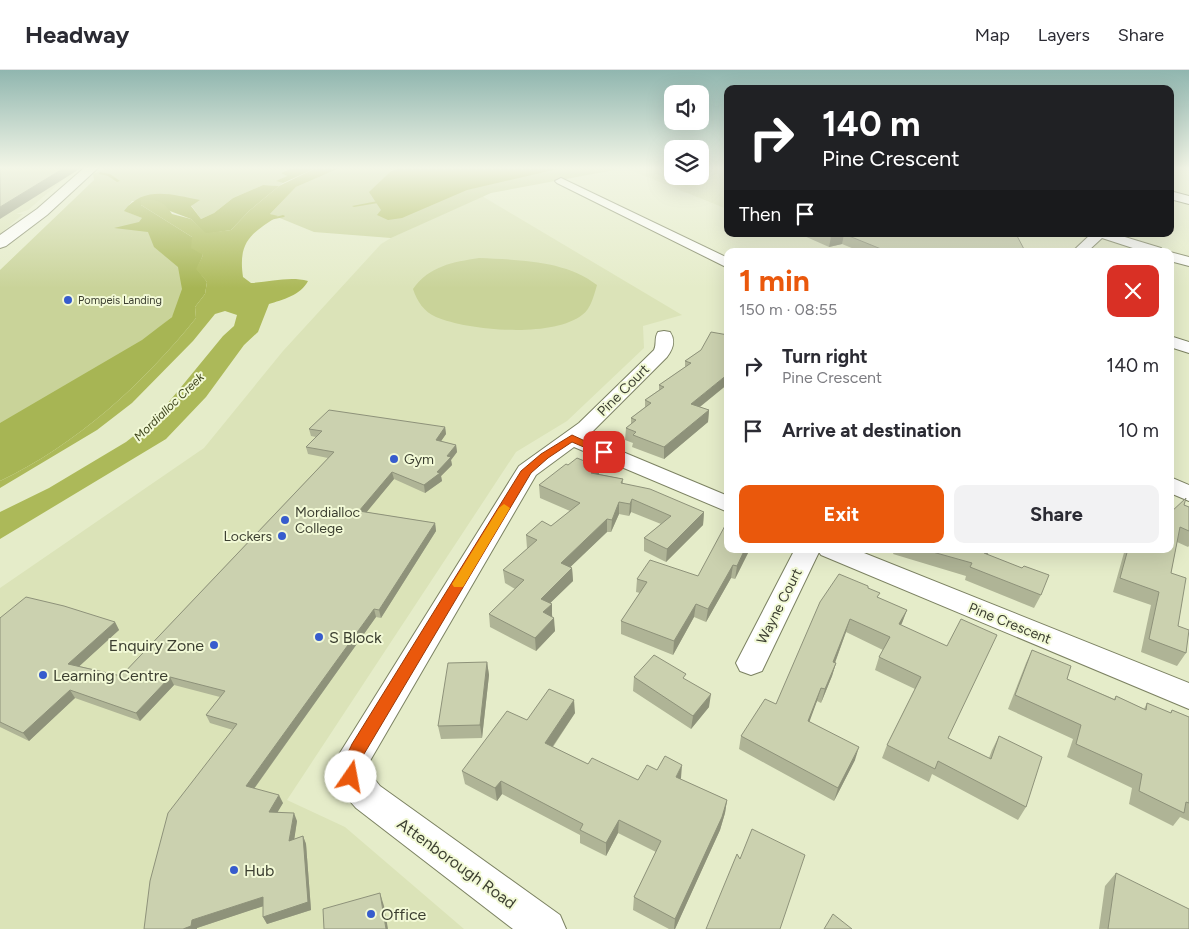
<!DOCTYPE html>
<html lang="en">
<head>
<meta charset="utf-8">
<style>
	:root { --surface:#fff; --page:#f2f2f3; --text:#2b2b33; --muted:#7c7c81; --line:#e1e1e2; --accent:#ea580c }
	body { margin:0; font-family:Figtree,sans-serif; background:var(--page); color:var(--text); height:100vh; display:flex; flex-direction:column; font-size:19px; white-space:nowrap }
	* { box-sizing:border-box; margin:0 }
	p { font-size:16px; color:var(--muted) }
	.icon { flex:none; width:28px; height:28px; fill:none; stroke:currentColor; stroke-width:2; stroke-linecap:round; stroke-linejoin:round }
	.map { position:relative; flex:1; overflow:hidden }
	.side { position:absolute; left:724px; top:178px; width:450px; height:305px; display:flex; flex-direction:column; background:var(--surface); border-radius:10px; box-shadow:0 5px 20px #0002 }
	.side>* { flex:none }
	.guide { position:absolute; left:724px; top:15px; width:450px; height:152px; border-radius:10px; box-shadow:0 5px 20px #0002; background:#202124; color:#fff; overflow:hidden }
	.tools { position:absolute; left:664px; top:15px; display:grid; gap:10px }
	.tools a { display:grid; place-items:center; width:45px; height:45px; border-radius:10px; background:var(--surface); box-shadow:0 5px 20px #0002; font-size:25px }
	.pin { position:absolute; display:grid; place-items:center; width:42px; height:42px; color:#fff; margin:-21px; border-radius:10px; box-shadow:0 2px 8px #0006 }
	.me { position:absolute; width:55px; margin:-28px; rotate:12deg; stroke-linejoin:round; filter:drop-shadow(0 0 4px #0008) }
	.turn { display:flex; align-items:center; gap:18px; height:105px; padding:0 15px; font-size:22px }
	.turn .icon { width:65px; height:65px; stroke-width:2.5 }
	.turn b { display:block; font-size:35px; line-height:42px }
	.then { display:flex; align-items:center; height:48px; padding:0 15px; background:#0003; gap:10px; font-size:19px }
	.round { display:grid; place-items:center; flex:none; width:52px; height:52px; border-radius:10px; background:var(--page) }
	.summary { display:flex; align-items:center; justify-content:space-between; height:85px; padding:0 15px }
	h1 { font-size:30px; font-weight:700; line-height:38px; color:var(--accent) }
	.button { display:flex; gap:10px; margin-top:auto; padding:10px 15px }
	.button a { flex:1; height:58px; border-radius:10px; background:var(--accent); color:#fff; font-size:20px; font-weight:700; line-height:58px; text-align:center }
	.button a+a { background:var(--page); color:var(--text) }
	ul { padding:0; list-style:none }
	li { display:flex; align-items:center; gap:15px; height:65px; padding:0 15px }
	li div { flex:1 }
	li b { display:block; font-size:19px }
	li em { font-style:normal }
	header { display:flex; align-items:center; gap:30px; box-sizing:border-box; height:70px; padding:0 25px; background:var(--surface); border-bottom:1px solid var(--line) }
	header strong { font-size:24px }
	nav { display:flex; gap:28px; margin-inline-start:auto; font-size:18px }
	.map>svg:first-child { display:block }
</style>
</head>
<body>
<header>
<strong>Headway</strong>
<nav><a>Map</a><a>Layers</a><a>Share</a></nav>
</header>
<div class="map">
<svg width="1189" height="859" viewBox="0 0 1189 859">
	<rect width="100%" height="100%" fill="#e5ecc9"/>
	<path fill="#dbe3b8" d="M625 98H672V106H700V98H727V139Z
		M71 103 28 140 16 144H23L0 164V104Z
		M482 126 682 245 643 256 644 278 567 351 516 382 287 730 345 757 464 859H0V518L204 378 283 281 381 174 391 168Z"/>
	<path fill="#c9d399" d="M107 98H300L282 103 287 106 277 111 283 113 279 116 263 115 233 128 214 143 201 149 191 135 199 130 132 131 125 141 142 148 184 183 185 236 0 390V200L94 110 93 104Z
		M340 98H625L491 123 391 168 314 162 270 144 296 117Z
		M479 188C518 190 565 190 597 215 594 225 591 239 582 245 553 268 469 261 436 247 424 242 417 231 413 219 429 196 453 192 479 188Z"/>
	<path fill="#a7b554" d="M293 98H316L283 113 276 111 287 106 281 103Z
		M263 115 279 116 249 141 231 160 206 164 191 149 141 130V135L192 167 203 185 197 199 207 212 205 224 195 237 196 248C144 313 76 375 0 411V353L142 270 172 247 182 219 178 197 154 177 148 162 114 158 139 152 142 148 124 141C144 115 172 125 200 130L191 136 201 149 214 143 233 128Z"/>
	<path fill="#acb959" d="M316 98H340L296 117 270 144 278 146C250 164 238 172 243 207L251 213C271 212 289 206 308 211 301 225 282 230 269 234L258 262 244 275 206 327 166 369 0 469V442L49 418 126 372 154 350 223 266 234 256 237 245 225 241 215 244 193 271 132 333 97 360 0 418V411C76 375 144 313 196 248L195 237 205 224 207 212 196 199 203 185 191 178 192 167 141 135V130C156 129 164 131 172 144L191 149 206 163 231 160 249 141 279 116Z
		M399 98H562L467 120 402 148 388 150 377 145 381 140 369 122 390 102Z"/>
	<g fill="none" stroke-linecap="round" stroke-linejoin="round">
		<path fill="#acb959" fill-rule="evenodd" d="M100 102 110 104 120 111 117 112 108 106 99 104Z
			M383 130 384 132 354 137 352 136Z
			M283 145 285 146 284 147 270 150 268 149Z"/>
		<g stroke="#7c8262" stroke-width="2">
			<path id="street" d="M561 108 728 188V198L557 113 555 111Z
				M1170 121 1189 126V134L1170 129Z
				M1091 164H1115L1161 178 1163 181H1142L1102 168 1088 181H1073Z
				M1170 182 1189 187V196L1170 191Z
				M664 261 670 262C676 271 673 279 667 287L587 367 728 426V442L574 377 536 405 367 696 368 701 380 716 560 845 566 859H513L356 738C343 723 334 715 333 694L519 396 579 353 654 280C657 274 654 268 658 262Z
				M1170 266 1189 272V283L1170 277Z
				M1170 407 1189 415V431L1170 423Z
				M795 479H854L1189 613V639L821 485 819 482 762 601 751 605 740 601 736 593Z"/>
		</g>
		<g stroke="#7c8262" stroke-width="2">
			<path id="secondary" d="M84 98H98L47 145 6 176 0 178V165L37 139Z"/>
		</g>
		<use href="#street" fill="#fff" fill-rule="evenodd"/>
		<use href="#secondary" fill="#fff" fill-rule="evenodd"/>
	</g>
	<path fill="#afb496" d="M802 164H987V165L1025 181H859L842 174 829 177 802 165Z
		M701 280 700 337 709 340 708 352 664 389 632 377 633 373 625 370 626 358 631 354V348L645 337V330L659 320V315L685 297V291Z
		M445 357 446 364 441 371 456 375 457 382 451 390 452 395 441 406 442 411 425 423 394 409 366 442 435 453 436 461 381 548 376 547 254 719 283 733 277 742 297 751 294 769 303 766 306 774 311 840 267 854 263 847V836L197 858 144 859 233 660 210 653 206 645 220 627 174 615 140 651 75 628 29 671 0 657V548L115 552 119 560 79 596 121 606 328 388 308 384 306 377 316 367 311 366 309 359Z
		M568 395 599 397V404L623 409V414L704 442 703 455 666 492 644 481V468L661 454 631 442 629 446 619 444 611 462H607L570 497 572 498 573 511 550 533 555 561 536 581 490 557 489 544 515 519 505 513 503 500 528 478H527L526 465 551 456 570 441 540 428 539 415Z
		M1184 435 1189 437V476L1188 477 1177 472 1171 503 1178 556 1186 583 1177 596 1141 582 1151 535 1113 522 1125 479H1170Z
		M750 479 735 509 731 508 706 552 694 547 673 585 621 564V551L640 523 636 522 637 509 698 506Z
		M895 479H991L987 485 1041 525 1034 538 965 510 966 506 893 484Z
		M868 518 878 528 907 540 901 555 948 668 989 688 992 680 999 666 1026 737 1018 750 932 704 929 712 882 688 887 675 915 619 875 600 879 587 883 580 846 562 835 593H836L832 606 821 633 817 631 809 651 855 690 834 731 739 679 741 666 776 634Z
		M1032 580 1067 609 1114 629 1116 626 1144 639 1147 633 1170 643 1172 640 1189 647V751L1180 747 1173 756 1129 734 1132 718 1067 687 1073 669 1008 639 1026 593Z
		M487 592 489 605 482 668 441 669 438 656Z
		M634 607 686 610 709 637 691 659 633 621Z
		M575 643 553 677 588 694 638 710 657 700 681 708 680 709 727 730 725 743 720 760 675 859H669L633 840 634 827 656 782 618 763 606 786 580 773V765L502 724 497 731 465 714 462 701 527 650Z
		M1116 803 1189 859H1099L1105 816Z"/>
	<path fill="#8e927a" d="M64 98H81L0 149V137Z
		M844 164 842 174 829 177 831 167Z
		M728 304V314L690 345 691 334Z
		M709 340 708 352 664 389V377Z
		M445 357 446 364 437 377 436 370Z
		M456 375 457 382 451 390 452 395 441 406 442 411 425 423 424 415Z
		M599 397V409L591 403Z
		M392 402 394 409 361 449 359 441Z
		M632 429 631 442 629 446 630 434Z
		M619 432V444L611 462 612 450Z
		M704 442 703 455 666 492 667 479Z
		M607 449V462L561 506V493Z
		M435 453 436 461 381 548 379 540Z
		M745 479H750L735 509 737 496Z
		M987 479H991L978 496 984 483Z
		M733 495 731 508 706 552 708 539Z
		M572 498 573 511 541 542V529Z
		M552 534V547L543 542Z
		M696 534 694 547 673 585 674 571Z
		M374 539 376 547 250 724 246 716Z
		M907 540 902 553 894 567 899 554Z
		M554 548 555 561 536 581 535 568Z
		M850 549 846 562 830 606 833 592Z
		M115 552 119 560 73 602 68 594Z
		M487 592 489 605 482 668 480 655Z
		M836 593 832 606 821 633 825 619Z
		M170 607 174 615 140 651 136 643Z
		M821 618 817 631 805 664 808 651Z
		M70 620 75 628 29 671 23 663Z
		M711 624 709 637 691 659 693 646Z
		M574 630 575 643 546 686 545 673Z
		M859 677 855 690 834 731 838 718Z
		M682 695 681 708 675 720 676 707Z
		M501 711 502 724 497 731 495 718Z
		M279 725 283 733 273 750 269 742Z
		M727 730 725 743 720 760 675 859H674L675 849Z
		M294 743 297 751 293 778 289 771Z
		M619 750 618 763 606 786V773Z
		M303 766 306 774 311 840 267 854 263 847Z
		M380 823 384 836 388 859H386Z
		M263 827 267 835 197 858V859H183L192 850Z"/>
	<path fill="#cbd1af" stroke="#8e927a" d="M0 98H64L0 137Z
		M824 164H842L831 167Z
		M844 164H987V165L992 164H1016L1025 181H886Z
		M711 262 728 265V268L726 271 728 272V304L691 334 709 340 664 377 633 365 636 362 626 358 636 350 631 348 651 333 645 330 664 317 659 315 691 293 685 291 701 280Z
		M329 340 445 357 436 370 456 375 447 386 451 387 437 402 440 403 424 415 392 402 359 441 435 453 379 540 374 539 246 716 279 725 269 742 294 743 289 771 303 766 308 832 263 847V827L192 850 191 856 183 859H144L150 811 168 743 237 654 206 645 225 621 170 607 136 643 70 620 23 663 0 652V548L26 527 64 536 115 552 68 594 121 606 334 382 306 377 322 361 309 359Z
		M577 388 599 397 591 403 623 409 621 413 650 419 704 442 667 479 644 468 671 446 632 429 630 434 619 432 612 450 607 449 561 493 572 498 541 529 552 534 543 542 554 548 535 568 489 544 524 510 503 500 537 470 526 465 542 451 551 456 580 433 539 415 566 394 568 395Z
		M1186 428 1184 435 1189 437V461L1180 457 1171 503 1186 508 1178 556 1189 560 1186 583 1149 569 1159 522 1120 508 1128 479H1170V443Z
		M727 452H728V479H745L737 496 733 495 708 539 696 534 674 571 621 551 647 512 637 509 650 490 698 506Z
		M922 479H987L984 483 1022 498 1024 496 1049 505 1041 525 970 497 972 493Z
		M839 504 868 516V518L880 523 877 527 907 540 899 554 947 576 961 549 997 565 948 668 991 689 999 666 1042 687 1026 737 938 691 935 699 887 675 921 607 879 587 890 567 850 549 833 592 836 593 825 619 821 618 808 651 859 677 838 718 741 666 765 629 776 634 820 532Z
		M1032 580 1071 596 1067 609 1115 630 1116 626 1146 640 1147 633 1171 643 1172 640 1189 647V733L1186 732 1184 743 1139 721 1142 704 1076 674 1081 655 1015 625Z
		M654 585 686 604 683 608 711 624 693 646 634 607Z
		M487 592 480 655 438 656 448 593Z
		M549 619 574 630 545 673 588 694 592 688 638 710 647 695 657 700 665 686 682 695 676 707 727 730 722 747 675 849 634 827 661 771 619 750 606 773 580 760 583 754 501 711 495 718 462 701 507 641 527 650Z
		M752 759 805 785 780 859H706L737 784 740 789Z
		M1116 803 1189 839V859H1108Z
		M380 823 386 859H324L323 839Z
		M833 844 852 859H824Z"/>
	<linearGradient id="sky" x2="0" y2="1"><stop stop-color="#90b6af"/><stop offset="0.45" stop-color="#f3f6e7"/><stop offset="1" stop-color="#f3f6e7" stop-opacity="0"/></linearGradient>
	<rect width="1189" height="218" fill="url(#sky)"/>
	<path fill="#ea580c" stroke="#983908" d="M572 365 609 382 607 384H600L572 372 548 388 531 403 364 684C358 696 361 703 357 712L351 714 345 712C339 698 346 687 352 674L521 401 541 384Z"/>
	<path fill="#f59e0b" d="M504 434 510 438 463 517H454L452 514 454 511 499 438Z"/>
	<g fill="#375ccd" stroke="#f2f9d6" stroke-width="2">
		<circle cx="68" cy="230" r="5"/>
		<circle cx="394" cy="389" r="5"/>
		<circle cx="285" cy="450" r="5"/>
		<circle cx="282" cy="466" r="5"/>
		<circle cx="319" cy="567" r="5"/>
		<circle cx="214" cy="575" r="5"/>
		<circle cx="43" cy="605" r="5"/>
		<circle cx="234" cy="800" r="5"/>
		<circle cx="371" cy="844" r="5"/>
	</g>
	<g text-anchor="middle" stroke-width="4" stroke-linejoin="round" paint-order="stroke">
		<g font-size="11" fill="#3c3f31" stroke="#f2f9d6" text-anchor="start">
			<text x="78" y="234">Pompeis Landing</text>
		</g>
		<g font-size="12" font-style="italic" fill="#3f451c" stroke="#f2f9d6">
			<text transform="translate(169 337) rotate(-44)" y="4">Mordialloc Creek</text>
		</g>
		<g font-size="14" fill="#3c3f31" stroke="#f2f9d6">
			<text transform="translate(623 320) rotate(-45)" y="5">Pine Court</text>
			<text transform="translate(779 536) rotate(-63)" y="5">Wayne Court</text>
			<text transform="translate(1010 553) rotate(22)" y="5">Pine Crescent</text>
		</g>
		<g font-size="14" fill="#3c3f31" stroke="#f2f9d6" text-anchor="start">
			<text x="404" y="394">Gym</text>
			<text x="295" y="447">Mordialloc<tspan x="295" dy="16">College</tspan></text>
			<text x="272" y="471" text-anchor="end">Lockers</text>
		</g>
		<g font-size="16" fill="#3c3f31" stroke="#f2f9d6" text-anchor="start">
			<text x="329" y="573">S Block</text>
			<text x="204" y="581" text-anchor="end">Enquiry Zone</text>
			<text x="53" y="611">Learning Centre</text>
			<text x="244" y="806">Hub</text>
			<text x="381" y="850">Office</text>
		</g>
		<g font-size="16" fill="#3c3f31" stroke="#f2f9d6">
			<text transform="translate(457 793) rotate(36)" y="6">Attenborough Road</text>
		</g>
	</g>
</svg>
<div class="tools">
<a><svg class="icon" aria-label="sound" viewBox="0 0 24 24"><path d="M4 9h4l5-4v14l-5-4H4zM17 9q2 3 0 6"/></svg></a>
<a><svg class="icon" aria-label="layers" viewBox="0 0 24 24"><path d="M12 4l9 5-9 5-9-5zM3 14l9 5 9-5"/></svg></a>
</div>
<div class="pin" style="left:604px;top:382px;background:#d93025"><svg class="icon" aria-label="arrive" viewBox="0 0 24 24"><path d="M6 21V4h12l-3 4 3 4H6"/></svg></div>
<svg class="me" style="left:351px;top:707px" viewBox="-20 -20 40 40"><circle r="19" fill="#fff"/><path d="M0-13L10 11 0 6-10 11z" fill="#ea580c"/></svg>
<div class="guide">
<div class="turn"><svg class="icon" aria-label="right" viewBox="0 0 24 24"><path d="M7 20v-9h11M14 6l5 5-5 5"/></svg><div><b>140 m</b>Pine Crescent</div></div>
<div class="then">Then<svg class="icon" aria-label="arrive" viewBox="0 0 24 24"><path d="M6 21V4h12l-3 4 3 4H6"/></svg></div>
</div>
<section class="side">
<div class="summary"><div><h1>1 min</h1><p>150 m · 08:55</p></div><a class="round" style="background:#d93025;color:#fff"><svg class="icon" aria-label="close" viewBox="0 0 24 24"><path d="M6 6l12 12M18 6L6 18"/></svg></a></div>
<ul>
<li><svg class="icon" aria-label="right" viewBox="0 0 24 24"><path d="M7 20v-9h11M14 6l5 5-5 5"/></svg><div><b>Turn right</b><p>Pine Crescent</p></div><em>140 m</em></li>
<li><svg class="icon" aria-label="arrive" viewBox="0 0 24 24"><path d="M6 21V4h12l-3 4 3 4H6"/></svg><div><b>Arrive at destination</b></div><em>10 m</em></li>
</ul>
<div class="button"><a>Exit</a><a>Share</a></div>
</section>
</div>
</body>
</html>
